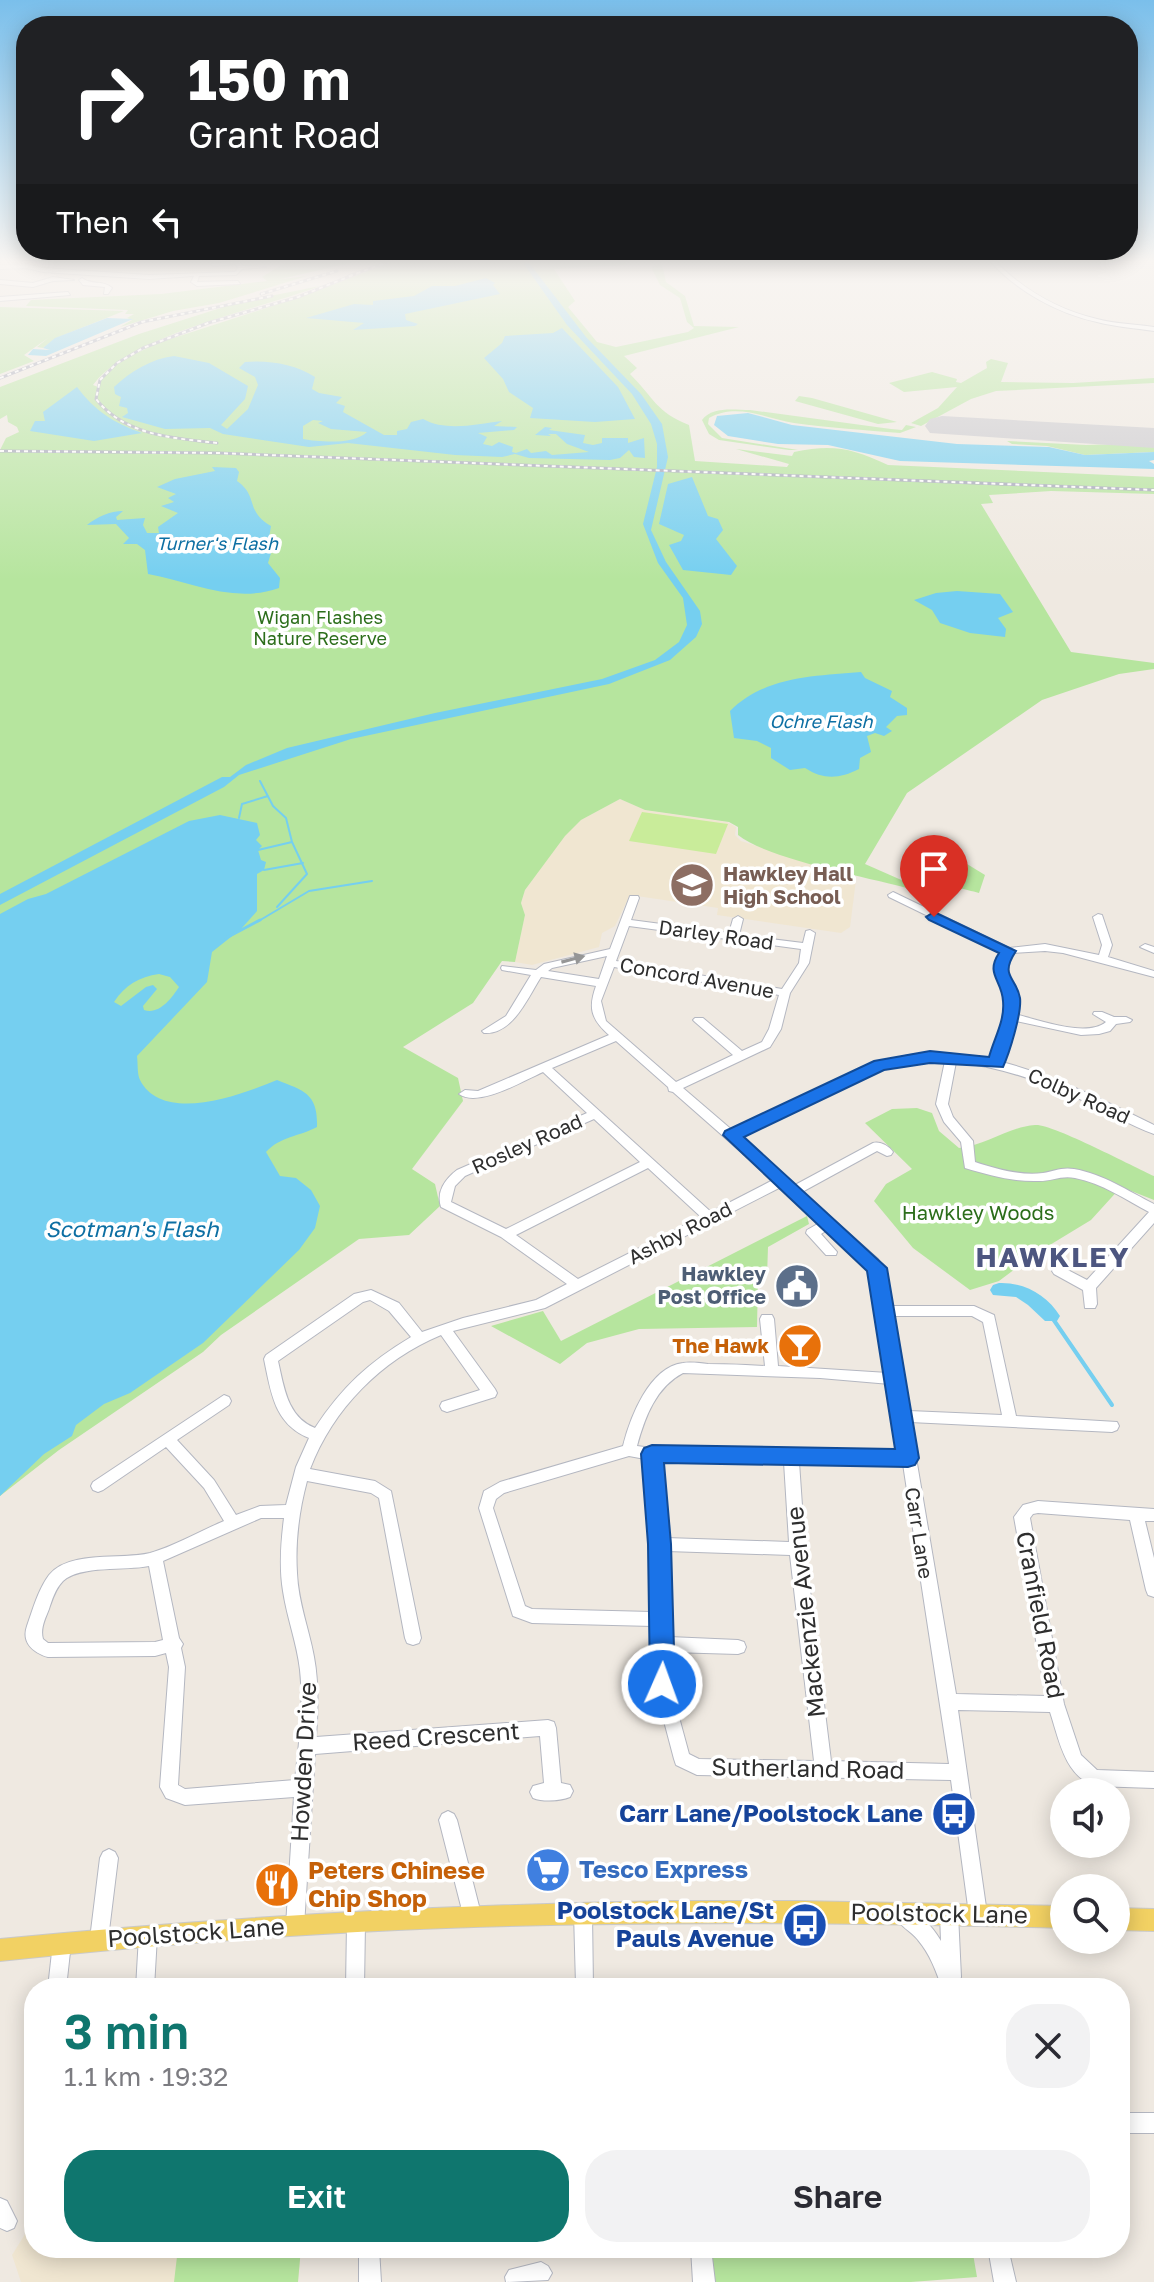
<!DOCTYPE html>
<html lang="en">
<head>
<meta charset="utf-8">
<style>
	:root { --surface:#fff; --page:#f2f2f3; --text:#2b2b33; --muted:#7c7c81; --accent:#0f766e }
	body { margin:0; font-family:"Golos Text",sans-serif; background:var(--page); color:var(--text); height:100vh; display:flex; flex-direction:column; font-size:30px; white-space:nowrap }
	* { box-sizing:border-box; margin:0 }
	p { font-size:26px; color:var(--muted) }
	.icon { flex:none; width:44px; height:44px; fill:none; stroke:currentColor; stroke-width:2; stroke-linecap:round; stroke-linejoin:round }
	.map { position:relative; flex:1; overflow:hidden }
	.panel { position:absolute; left:24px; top:1978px; width:1106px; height:280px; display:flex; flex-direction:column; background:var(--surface); border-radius:32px; box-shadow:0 4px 20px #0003 }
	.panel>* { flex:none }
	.banner { position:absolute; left:16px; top:16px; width:1122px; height:244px; border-radius:32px; box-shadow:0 4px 20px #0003; background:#202124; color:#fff; overflow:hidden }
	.tools { position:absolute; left:1050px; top:1778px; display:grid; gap:16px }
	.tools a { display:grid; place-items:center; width:80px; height:80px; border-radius:50%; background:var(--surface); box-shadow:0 4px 20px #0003; font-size:40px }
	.pin { position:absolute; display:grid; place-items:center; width:68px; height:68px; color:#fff; margin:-82px -34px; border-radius:50% 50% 50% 0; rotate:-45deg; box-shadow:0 0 8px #0007 }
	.pin .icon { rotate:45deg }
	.me { position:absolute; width:88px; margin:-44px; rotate:2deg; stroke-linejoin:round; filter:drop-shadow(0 0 6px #0008) }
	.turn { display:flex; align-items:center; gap:28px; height:168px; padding:0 40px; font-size:36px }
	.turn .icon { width:104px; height:104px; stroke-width:2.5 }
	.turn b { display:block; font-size:56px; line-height:68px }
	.then { display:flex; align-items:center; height:76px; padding:0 40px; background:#0003; gap:16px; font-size:30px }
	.round { display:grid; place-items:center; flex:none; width:84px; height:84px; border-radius:32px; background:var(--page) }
	.headline { display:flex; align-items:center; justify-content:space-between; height:136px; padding:0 40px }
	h1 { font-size:48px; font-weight:600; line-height:60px; color:var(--accent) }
	.primary-button { display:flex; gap:16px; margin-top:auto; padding:16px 40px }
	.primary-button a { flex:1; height:92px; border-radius:32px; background:var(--accent); color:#fff; font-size:32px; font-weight:600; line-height:92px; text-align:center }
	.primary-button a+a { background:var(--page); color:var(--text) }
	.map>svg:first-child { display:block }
</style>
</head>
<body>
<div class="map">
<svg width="1154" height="2282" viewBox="0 0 1154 2282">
	<rect width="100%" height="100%" fill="#efe9e1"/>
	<path fill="#e3e1e8" d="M998 260H1154V268L1008 274Z"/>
	<path fill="#f0e6d1" d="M620 799 645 810 727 822 736 827 735 835 741 841 852 876 856 880 850 927 841 933 717 915 718 908 630 895 615 926 602 933 599 947 532 965 515 962 525 915 521 903 525 890 566 834 581 820Z
		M34 2227V2248H301L298 2282H21L12 2255 27 2231Z"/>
	<path fill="#b6e59e" d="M289 260H362L277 280 267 281 262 277Z
		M397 260H626L627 265 554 269 575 301 568 307 597 342 616 347 688 332 694 328 687 322 680 298 660 285 651 267 662 264 666 282 685 296 694 326 739 327 624 356 637 368 630 374C654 398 656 412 689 425L695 461 787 467 789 464 736 449 792 456 794 452C833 444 851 448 888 465L1154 477V494L1051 491 989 495 993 503 981 504 1071 652 1154 663V669L1119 674 1042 700 907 793 865 864 915 886 911 889C868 877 770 860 738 835V827L729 822 645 810 620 799 581 820 565 836 525 890 521 903 525 915 515 962 502 961 473 1003 403 1047 458 1078 463 1101 412 1169 435 1184 440 1206 409 1235 359 1239 221 1335 203 1352 59 1450 0 1496V450L6 438 19 432 17 427 8 422 7 415 0 419V387L139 334 236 303 320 286C258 310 130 334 93 385L98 387 101 379 122 360 158 343 303 296Z
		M307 276 219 303 173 311 120 327 132 320 127 318 134 314H125L128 310 26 306 31 300 161 294Z
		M0 307 124 311 56 338 43 348 37 347 48 338 24 355 34 361 0 374Z
		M991 359 1008 363 1001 382 1073 383 1154 378V383L996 391 971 399 921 426 911 423 938 408 957 387 904 392 889 383 932 372 957 379 956 382 961 383 987 368 986 362Z
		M799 396 812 398 897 422 878 424 795 401Z
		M750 410 891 429 902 430 906 425 916 427 900 433C865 430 829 428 794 423 766 419 738 402 709 418L708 424 722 438 798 450H789L719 440 709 434 702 420C712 406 734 410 750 410Z
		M1007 441 1086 445 1154 443V452L1085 455 1047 446 1012 444Z
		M967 864 985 875 979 893C966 889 946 888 941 873L949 867Z
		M917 1108 932 1113 939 1131 959 1148C987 1145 1008 1127 1035 1125 1051 1123 1134 1167 1154 1176V1200L1121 1187 1091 1220 1035 1254 999 1281 970 1290 913 1248 874 1201 886 1184 912 1169 865 1123 892 1109Z
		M807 1216 809 1224 768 1247 767 1277 758 1278 757 1327 639 1329 587 1343 560 1364 491 1326 543 1311 561 1341Z
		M178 2248H301L298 2282H174Z
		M711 2248H972L977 2277 911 2282H715Z"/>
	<path fill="#c9ec9a" d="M642 812 728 824 716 854 629 841Z"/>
	<path fill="#75cff0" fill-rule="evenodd" d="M521 260H527L586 337 641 394 662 424 668 457 651 530 666 562 700 611 702 624 696 637 670 660 609 684 351 739 239 775 224 787 0 905V894L222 777H230L246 765 287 748 435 713 602 679 655 660 679 642 687 625 683 598 658 563 643 524 657 467V444L651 424 632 394 567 325Z
		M486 278 495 283 493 285 500 294 405 314 406 320 418 324 415 326 353 330 364 323 306 318 354 304 373 305V301L414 296 432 286H455Z
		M107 318 133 319 46 356 28 355 33 349 50 350 43 348 55 338Z
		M562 328 618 387 635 419 595 422 530 418 533 408 509 392 503 379 484 358 502 343 505 336 553 333Z
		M174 356 209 363 248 386 245 399 221 425 227 429 248 409 258 385 255 377 239 368 245 362C269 360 295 364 315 377L312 389 319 393 342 397 336 403 345 406 343 412 384 435H397V431L407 429 411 422 423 419C447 432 476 424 502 421L494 426 517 427 514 430 478 433 487 437 483 444 492 446 499 442 513 447 512 452 516 453 527 449 531 453 546 451 552 455 589 452 567 444 556 434H548L551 436 535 435 545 427 552 428 549 430 585 435 583 443 593 445 602 443V438H628V443L644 438 645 458 634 457 629 450 620 458 610 460 529 458 515 454 502 457 455 455 348 443 309 447 223 434 210 428 165 429 122 417 128 413 127 408 119 406 121 397 115 394 114 387C131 371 151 359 174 356ZM313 420 323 421 318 423 331 429 367 432C354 445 320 442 303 439V426Z
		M77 387C95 411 114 423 142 433L94 441 30 431 35 421H45L43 412Z
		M748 413 792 425 957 444 1049 447 1085 455 1154 452V460L1149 461 1154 464V469L900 461 828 445 778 444 728 436 714 425 717 416Z
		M212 467 236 468 239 472 237 481C259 496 245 512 271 526L267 550 271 553 268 563 280 578 279 588C234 604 191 582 148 574L145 550 137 544H123L129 538 116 524 87 525C97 517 110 511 123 511L116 517 117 520 145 518 143 525 147 533H159L158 527 178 513 161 506 174 502 168 498 176 494 157 487 175 479 215 471Z
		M692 477 708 516 718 519 723 530 716 539 737 566 731 575 683 570 669 545 681 541 684 535 659 524 668 484Z
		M957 591 1000 594 1013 612 998 618 1006 629 1005 637 970 633 940 623 932 610 914 600 936 593Z
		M861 672 865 678 892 691 890 697 907 708V715L897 716 886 727 892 731 884 736 875 733 867 736 871 752 860 758 859 769C839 779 824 780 805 768L790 770 771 758V748L757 741 734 738 730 711C765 676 815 676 861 672Z
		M220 815 257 823 260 835 256 840 262 846 258 850 261 860 266 862 264 870 257 874V911L241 929 212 952 207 982 137 1056C138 1063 137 1074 140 1080 163 1125 243 1094 277 1080 305 1091 318 1094 317 1127 298 1137 281 1136 266 1152L280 1176 296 1178 311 1190 320 1206 315 1228 299 1250 203 1343 130 1393 104 1404 76 1425 72 1436 44 1454 0 1496V914L28 899 46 894 189 821ZM159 974 170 977 179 987C171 999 159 1015 144 1010L143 1006 157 989 153 985 146 987 121 1006 114 1002C125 985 139 977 159 974Z"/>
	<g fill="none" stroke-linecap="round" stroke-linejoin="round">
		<path stroke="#75cff0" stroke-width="2" d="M260 781 273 806 286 818 292 842 307 874 277 907
			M239 818 242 804 268 796
			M258 850 292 842
			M264 870 303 863
			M257 922 309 891 372 881"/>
		<path stroke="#75cff0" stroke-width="3" d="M226 938 260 920"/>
		<path stroke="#75cff0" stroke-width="4" d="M1051 1316 1112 1405"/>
		<path fill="#75cff0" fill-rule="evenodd" d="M999 1283C1024 1282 1047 1295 1060 1316L1057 1321H1045L1028 1305 1016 1297 993 1295 990 1290 993 1285Z"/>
		<path fill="#c9c8cc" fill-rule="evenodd" d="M942 416 1154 428V448L930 433 925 426 930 419Z"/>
		<g stroke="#b4b7c1" stroke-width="2">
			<path id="minor" d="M239 260 243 266 266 267 242 269 236 275 199 276 197 282 238 281 240 284 197 286 191 282 194 276 149 279 43 272 27 268 0 269V265L27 264 43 268 149 275 235 272 238 268 236 264 214 266 211 264Z
				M989 260H994C1022 289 1058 310 1097 319 1116 324 1135 324 1154 327V331C1135 328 1116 327 1097 322 1056 313 1017 291 989 260Z
				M53 277 74 280 53 281 33 287 0 284V280L33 283Z
				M82 278C90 285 104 280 112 288L108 294H104L105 287 83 285 79 280Z
				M68 292 70 295 0 301V297Z
				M893 892 1009 948 1045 944 1099 955 1102 945 1093 917 1098 914 1102 915 1112 945 1108 957 1154 971V977L1063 953 1045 951 1012 953C999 978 1019 990 1018 1015 1040 1020 1086 1038 1106 1022L1093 1014 1094 1012H1102L1114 1017H1126L1132 1020 1130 1022 1116 1024 1110 1031 1099 1034 1081 1035 1016 1021 1002 1062C1055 1076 1105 1101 1154 1125V1134C1131 1126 1109 1112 1086 1102 1044 1082 1002 1067 956 1062L948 1104 953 1117 973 1141 975 1162C996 1169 1021 1176 1043 1173 1054 1171 1062 1167 1074 1169 1103 1174 1128 1191 1154 1204V1223L1096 1288 1097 1304 1095 1308H1085L1083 1290 1054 1274 1052 1271 1054 1268H1064L1087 1280 1149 1212C1126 1200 1102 1183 1075 1178 1062 1175 1052 1181 1039 1181 1013 1182 989 1175 965 1168L961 1142 944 1122 936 1104 945 1061 909 1063 876 1071 739 1137 795 1185 873 1143C880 1141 889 1146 893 1152L891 1155 887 1156 877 1151 802 1192 878 1259 886 1273 891 1306H974L994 1315 1016 1416 1117 1422 1119 1426 1117 1430 1112 1432 910 1422 956 1694 1046 1696 1014 1517 1023 1505 1038 1501 1154 1509V1521H1145L1154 1558V1597L1148 1595 1146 1590 1130 1520 1038 1513 1033 1514 1030 1518 1064 1704 1081 1755 1097 1770 1154 1772V1788L1094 1786C1064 1774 1059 1739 1050 1712L958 1710 987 1914 984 1920 978 1923 972 1920 969 1914 951 1780 697 1775 676 1765 674 1759 660 1706 653 1626 532 1623 513 1616 479 1508 484 1491 500 1482 623 1446C630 1418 649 1367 683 1363 690 1362 700 1363 708 1364 727 1364 746 1365 765 1366L760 1319 762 1315H772L774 1319 778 1366 888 1373 872 1273 868 1265 829 1229 821 1234 837 1252 836 1255H826L806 1233 807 1230 821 1222 781 1187 545 1308 453 1331 495 1389 497 1393 495 1397 447 1412 442 1410 440 1406 442 1402 480 1390 441 1335C381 1360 333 1409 310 1469L375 1481 391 1491 421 1638 419 1643 413 1645 407 1643 405 1638 379 1498 371 1493 307 1481C299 1511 295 1542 297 1573 298 1602 309 1629 314 1657 319 1684 318 1711 316 1737L548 1720 554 1722 556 1728 561 1783 570 1785 573 1791 570 1797C560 1801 543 1802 533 1798L530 1792 533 1786 544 1783 540 1736 315 1754 304 1926 301 1932 295 1935 289 1932 286 1926 294 1797 185 1805 166 1798 160 1787 169 1667 166 1653 155 1656 48 1657C34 1653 21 1643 27 1626 33 1609 38 1590 49 1575 69 1550 121 1560 150 1553 175 1546 200 1531 224 1521L204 1488 166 1447 103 1490 98 1492 93 1490 91 1486 93 1482 224 1395 229 1397 231 1401 229 1405 177 1440 214 1480 236 1515 260 1506 286 1505 296 1467 309 1438C274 1424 271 1392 264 1359L266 1355 354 1294 371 1290 399 1303 422 1332 463 1318 536 1300 567 1284 501 1237 441 1207C436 1192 445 1179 457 1170L587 1113 543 1072C523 1081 478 1108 459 1094L465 1090 478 1091 609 1035C591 1019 588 1008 596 986L541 977C528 997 513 1035 484 1033L482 1031 506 1016 531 975 502 970 501 968 502 966 536 970 544 964 610 949 630 896H638L639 898 631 920 729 933 733 919 738 916 743 919 739 935 803 943 806 931 810 930 815 933 809 963 790 993 781 1029 770 1047 683 1088 732 1130 868 1065 909 1055 946 1053 991 1060C996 1043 1007 1027 1007 1009 1007 985 988 978 1002 952L889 897 888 895ZM629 926 801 949 799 963 782 989 616 961ZM607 956 599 979 548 971 552 968ZM614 967 779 995 769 1029 762 1042 742 1051 703 1018H695L693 1020 695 1022 733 1055 676 1082 606 1021 601 1001ZM616 1041 668 1087 669 1091 673 1092 773 1180 711 1212 552 1068ZM594 1119 640 1162 506 1229 451 1202 455 1186 465 1176ZM648 1168 701 1217 578 1279 516 1235ZM370 1300 389 1311 411 1337C369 1362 342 1387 315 1428 287 1417 284 1387 278 1361L363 1302ZM893 1316H972L983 1322 1002 1415 909 1411ZM683 1373 820 1378 890 1384 901 1452 652 1448 637 1446C645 1417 656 1387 683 1373ZM629 1456 645 1459 651 1523 652 1612 532 1609 525 1606 493 1508 496 1499 504 1493ZM660 1460 784 1462 789 1542 666 1538ZM799 1462 903 1464 949 1764 831 1761 805 1549ZM261 1518H284C281 1542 279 1567 283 1591 287 1618 297 1643 300 1670 304 1706 299 1744 295 1780L185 1789 178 1785 185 1667 181 1648 183 1644 179 1638 163 1561ZM667 1551 790 1555 814 1761 699 1759 689 1754 676 1706 670 1652 738 1654 744 1652 746 1647 744 1642 738 1640 669 1637ZM149 1566 163 1640 155 1642 48 1643 43 1639C40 1629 45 1619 49 1609 52 1600 55 1589 63 1581 80 1565 126 1571 149 1566Z
				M1145 944 1154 947V953L1140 947Z
				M448 1811 454 1814 457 1820 482 1918 479 1924 473 1927 467 1924 464 1918 439 1820 442 1814Z
				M109 1849 115 1852 118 1858 108 1939 105 1945 99 1948 93 1945 90 1939 100 1858 103 1852Z
				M583 1904 589 1907 592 1913 593 1988H577L576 1985 574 1913 577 1907Z
				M949 1905 955 1908 958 1914 961 1977 959 1983 960 1988H942C936 1971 930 1954 918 1940 911 1931 899 1926 895 1916L898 1910 904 1907C921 1914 932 1926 941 1941L940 1914 943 1908Z
				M356 1914 362 1917 365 1923 364 1988H346L347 1923 350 1917Z
				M148 1927 154 1930 157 1936 154 1988H136L139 1936 142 1930Z
				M62 1934 69 1936 71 1943 66 1988H48L53 1943 55 1936Z
				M1120 2113H1154V2133H1120Z
				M0 2198 7 2201 17 2221 14 2228 7 2231 0 2228Z
				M359 2248H379L381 2282H359Z
				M691 2248H711L715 2282H693Z
				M988 2248H1008L1016 2282H994Z
				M541 2262 548 2266 552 2273 548 2280 506 2282 505 2277 509 2270Z"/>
		</g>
		<g stroke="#c9c9c9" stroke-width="2">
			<path id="major" d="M665 1901H798L1064 1906V1928C842 1922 620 1920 398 1930 265 1936 133 1947 0 1961V1939C221 1917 442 1905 665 1901Z
				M1116 1908 1154 1909V1931L1116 1930Z"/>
		</g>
		<use href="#minor" fill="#fff" fill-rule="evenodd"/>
		<use href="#major" fill="#f2d163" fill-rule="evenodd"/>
		<g stroke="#a3a6b8" stroke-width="3">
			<path id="rail" d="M349 276 394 260
				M261 294 337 271
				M0 378 142 322 272 296
				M217 443C174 438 125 436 96 399L100 380 117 363 143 348 208 323 298 297 358 273
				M0 451 218 453 1154 490"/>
		</g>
		<use href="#rail" stroke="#fff" stroke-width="2" stroke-dasharray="4" stroke-linecap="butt"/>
	</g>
	<defs><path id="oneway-solid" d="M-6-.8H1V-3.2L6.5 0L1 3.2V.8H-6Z" transform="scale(2)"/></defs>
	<use fill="#969696" href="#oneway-solid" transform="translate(573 959) rotate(-15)"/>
	<linearGradient id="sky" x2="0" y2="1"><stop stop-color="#7abfeb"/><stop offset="0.45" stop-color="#f8f5f2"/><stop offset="1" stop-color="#f8f5f2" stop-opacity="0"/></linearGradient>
	<rect width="1154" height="580" fill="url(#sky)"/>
	<path fill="#1a73e8" stroke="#114b97" stroke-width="2" d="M934 912 1016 951C999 977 1016 976 1020 998 1022 1013 1009 1054 1003 1067L930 1063 884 1070 744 1137 887 1268 919 1458 915 1465 908 1467 664 1463 671 1544 675 1684 671 1692 662 1695 654 1692 650 1684 648 1544 641 1454 644 1448 652 1445 895 1449 867 1271 723 1135 725 1131 874 1061 930 1051 989 1057C994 1038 1005 1021 1003 1001 1002 980 985 974 999 953L929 920 926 917Z"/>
	<defs>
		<g id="school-disc" transform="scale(2.3)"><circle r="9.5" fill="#8d6e63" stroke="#fff"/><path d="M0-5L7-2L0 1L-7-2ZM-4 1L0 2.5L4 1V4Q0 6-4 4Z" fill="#fff"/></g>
		<g id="civic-disc" transform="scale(2.3)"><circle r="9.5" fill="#5c6f8a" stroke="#fff"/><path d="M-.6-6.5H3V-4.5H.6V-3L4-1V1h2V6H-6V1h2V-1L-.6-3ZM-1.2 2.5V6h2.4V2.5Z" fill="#fff"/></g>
		<g id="bar-disc" transform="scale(2.3)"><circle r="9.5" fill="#e8710a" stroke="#fff"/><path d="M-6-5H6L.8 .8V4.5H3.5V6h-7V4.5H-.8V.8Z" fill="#fff"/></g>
		<g id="bus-disc" transform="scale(2.3)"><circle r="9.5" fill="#1a4fb4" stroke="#fff"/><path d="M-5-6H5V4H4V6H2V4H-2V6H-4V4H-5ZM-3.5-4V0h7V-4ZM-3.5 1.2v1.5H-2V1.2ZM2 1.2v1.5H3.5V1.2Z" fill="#fff"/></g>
		<g id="supermarket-disc" transform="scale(2.3)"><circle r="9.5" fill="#3f7fe0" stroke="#fff"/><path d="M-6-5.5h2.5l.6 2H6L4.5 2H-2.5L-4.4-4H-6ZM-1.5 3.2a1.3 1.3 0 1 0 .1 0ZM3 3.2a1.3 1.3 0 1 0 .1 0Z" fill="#fff"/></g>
		<g id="restaurant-disc" transform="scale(2.3)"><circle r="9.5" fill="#e8710a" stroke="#fff"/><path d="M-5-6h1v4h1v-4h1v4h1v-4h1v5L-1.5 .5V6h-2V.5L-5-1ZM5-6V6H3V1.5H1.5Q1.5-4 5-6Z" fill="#fff"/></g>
	</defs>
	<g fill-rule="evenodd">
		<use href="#school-disc" x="692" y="885"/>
		<use href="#civic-disc" x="797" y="1286"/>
		<use href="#bar-disc" x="800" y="1346"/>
		<use href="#bus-disc" x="954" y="1814"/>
		<use href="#supermarket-disc" x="548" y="1870"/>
		<use href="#restaurant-disc" x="277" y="1885"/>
		<use href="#bus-disc" x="805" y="1925"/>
	</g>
	<g text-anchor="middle" stroke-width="7" stroke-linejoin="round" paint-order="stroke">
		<g font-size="18" font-style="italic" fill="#0d6fa3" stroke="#fff">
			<text x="217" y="550">Turner's Flash</text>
			<text x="821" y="728">Ochre Flash</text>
		</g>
		<g font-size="18" fill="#2c6e1b" stroke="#fff">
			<text x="320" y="624">Wigan Flashes<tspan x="320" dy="21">Nature Reserve</tspan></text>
		</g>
		<g font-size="20" font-weight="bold" fill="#785e54" stroke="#fff" text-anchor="start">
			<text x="723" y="881">Hawkley Hall<tspan x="723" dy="23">High School</tspan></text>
		</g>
		<g font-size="20" fill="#2e2e2e" stroke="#fff">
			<text transform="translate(716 935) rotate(8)" y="7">Darley Road</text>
			<text transform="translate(697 978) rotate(10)" y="7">Concord Avenue</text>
			<text transform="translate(1079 1096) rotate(24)" y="7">Colby Road</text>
			<text transform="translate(527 1144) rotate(-24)" y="7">Rosley Road</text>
			<text transform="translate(680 1233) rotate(-27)" y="7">Ashby Road</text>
			<text transform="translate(919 1533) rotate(81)" y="7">Carr Lane</text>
		</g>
		<g font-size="20" fill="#2c6e1b" stroke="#fff">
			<text x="978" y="1220">Hawkley Woods</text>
		</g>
		<g font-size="20" font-weight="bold" fill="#4e5e75" stroke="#fff" text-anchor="end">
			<text x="766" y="1281">Hawkley<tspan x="766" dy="23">Post Office</tspan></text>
		</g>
		<g font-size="20" font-weight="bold" fill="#c56008" stroke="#fff" text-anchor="end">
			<text x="769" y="1353">The Hawk</text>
		</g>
		<g font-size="22" font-style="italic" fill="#0d6fa3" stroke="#fff">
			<text x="132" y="1237">Scotman's Flash</text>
		</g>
		<g font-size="24" fill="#2e2e2e" stroke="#fff">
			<text transform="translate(806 1612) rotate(-96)" y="8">Mackenzie Avenue</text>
			<text transform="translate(1040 1615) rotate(79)" y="8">Cranfield Road</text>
			<text transform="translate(436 1737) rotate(-4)" y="8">Reed Crescent</text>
			<text transform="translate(304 1762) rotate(-87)" y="8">Howden Drive</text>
			<text transform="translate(808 1769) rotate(1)" y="8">Sutherland Road</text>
			<text transform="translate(939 1914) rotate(1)" y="8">Poolstock Lane</text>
			<text transform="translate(196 1933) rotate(-4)" y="8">Poolstock Lane</text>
		</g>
		<g font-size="24" font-weight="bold" fill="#164399" stroke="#fff" text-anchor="end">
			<text x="923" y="1822">Carr Lane/Poolstock Lane</text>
			<text x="774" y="1919">Poolstock Lane/St<tspan x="774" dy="28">Pauls Avenue</tspan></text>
		</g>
		<g font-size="24" font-weight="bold" fill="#366cbe" stroke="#fff" text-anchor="start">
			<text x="579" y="1878">Tesco Express</text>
		</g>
		<g font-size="24" font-weight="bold" fill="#c56008" stroke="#fff" text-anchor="start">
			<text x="308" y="1879">Peters Chinese<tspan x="308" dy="28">Chip Shop</tspan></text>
		</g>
		<g font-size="28" font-weight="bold" letter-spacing="2" fill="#4d5680" stroke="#fff">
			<text x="1053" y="1267">HAWKLEY</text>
		</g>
	</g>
</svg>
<div class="tools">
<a><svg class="icon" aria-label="sound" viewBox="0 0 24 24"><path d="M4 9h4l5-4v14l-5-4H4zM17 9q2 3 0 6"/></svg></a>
<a><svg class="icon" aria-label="search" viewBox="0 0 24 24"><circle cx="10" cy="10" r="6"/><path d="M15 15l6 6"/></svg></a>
</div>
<div class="pin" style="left:934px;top:917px;background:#d93025"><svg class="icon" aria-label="arrive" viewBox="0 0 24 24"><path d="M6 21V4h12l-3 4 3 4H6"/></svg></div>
<svg class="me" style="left:662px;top:1684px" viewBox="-20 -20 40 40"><circle r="17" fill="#1a73e8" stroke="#fff" stroke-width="3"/><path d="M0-11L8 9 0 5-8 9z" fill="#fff"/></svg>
<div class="banner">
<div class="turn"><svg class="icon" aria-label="right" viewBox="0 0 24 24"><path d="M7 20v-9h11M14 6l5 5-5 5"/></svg><div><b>150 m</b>Grant Road</div></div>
<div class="then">Then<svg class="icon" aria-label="left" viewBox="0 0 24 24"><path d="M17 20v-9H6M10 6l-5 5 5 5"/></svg></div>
</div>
<section class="panel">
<div class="headline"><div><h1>3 min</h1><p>1.1 km · 19:32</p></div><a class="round"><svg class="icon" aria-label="close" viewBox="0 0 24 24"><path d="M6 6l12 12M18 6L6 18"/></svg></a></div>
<div class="primary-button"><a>Exit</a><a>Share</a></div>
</section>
</div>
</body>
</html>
